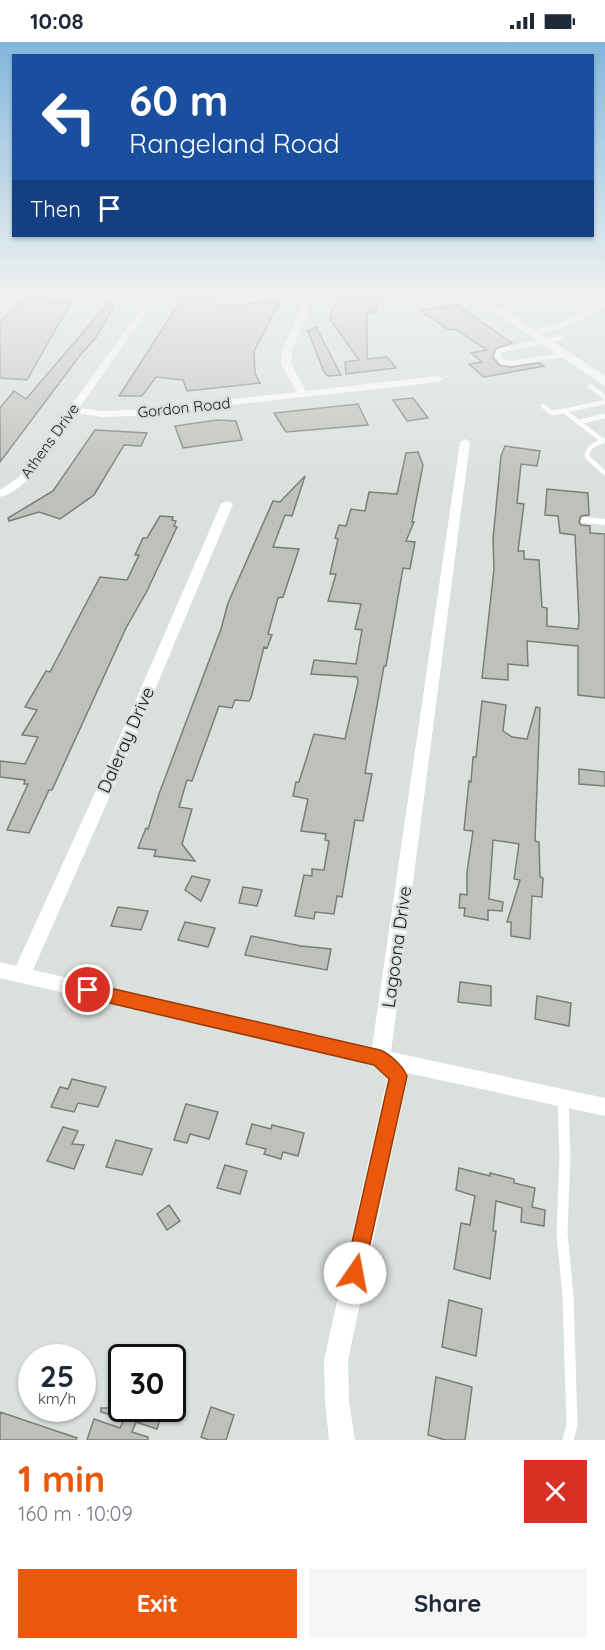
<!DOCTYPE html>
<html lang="en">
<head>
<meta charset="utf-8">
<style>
	:root { --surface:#fff; --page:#f6f6f7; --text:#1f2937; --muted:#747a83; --accent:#ea580c }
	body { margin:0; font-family:Quicksand,sans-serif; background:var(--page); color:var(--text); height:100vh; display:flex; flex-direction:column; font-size:22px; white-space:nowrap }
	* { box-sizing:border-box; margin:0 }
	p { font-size:20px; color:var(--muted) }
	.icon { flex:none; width:33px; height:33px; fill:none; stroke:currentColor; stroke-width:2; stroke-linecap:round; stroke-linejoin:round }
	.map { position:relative; height:1398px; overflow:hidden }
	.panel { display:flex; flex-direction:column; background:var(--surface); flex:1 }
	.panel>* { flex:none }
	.hud { position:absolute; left:12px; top:12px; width:582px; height:183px; border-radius:0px; box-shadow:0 2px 4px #0004; background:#1a4fa0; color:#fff; overflow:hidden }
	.speed { position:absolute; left:18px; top:1302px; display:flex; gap:12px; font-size:30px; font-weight:700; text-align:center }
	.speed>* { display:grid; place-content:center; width:78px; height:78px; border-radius:50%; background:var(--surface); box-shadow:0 2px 4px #0004; line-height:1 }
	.speed small { font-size:15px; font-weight:400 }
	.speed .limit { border:3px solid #111; border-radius:9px; background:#fff; color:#111 }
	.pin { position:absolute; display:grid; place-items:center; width:51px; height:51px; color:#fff; margin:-26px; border:3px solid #fff; border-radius:50%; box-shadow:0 2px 6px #0007 }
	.me { position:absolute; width:66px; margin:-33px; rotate:12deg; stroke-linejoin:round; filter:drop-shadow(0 0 4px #0008) }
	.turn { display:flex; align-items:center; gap:21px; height:126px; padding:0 18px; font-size:27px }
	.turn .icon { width:78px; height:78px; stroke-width:2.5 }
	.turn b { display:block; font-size:42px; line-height:51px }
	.then { display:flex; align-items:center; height:57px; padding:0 18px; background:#0003; gap:12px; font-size:22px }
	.round { display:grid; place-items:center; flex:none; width:63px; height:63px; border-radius:0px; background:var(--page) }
	.headline { display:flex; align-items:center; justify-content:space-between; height:102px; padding:0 18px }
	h1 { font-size:36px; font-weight:800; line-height:45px; color:var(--accent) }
	.cta { display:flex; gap:12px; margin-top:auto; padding:12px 18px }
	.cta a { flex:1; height:69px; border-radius:0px; background:var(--accent); color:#fff; font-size:24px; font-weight:800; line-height:69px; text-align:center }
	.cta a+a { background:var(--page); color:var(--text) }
	.status { display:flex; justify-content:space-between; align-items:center; height:42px; padding:0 30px; background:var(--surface); direction:ltr }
	.status svg { height:16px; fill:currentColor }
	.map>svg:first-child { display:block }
</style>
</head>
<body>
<div class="status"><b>10:08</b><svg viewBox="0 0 49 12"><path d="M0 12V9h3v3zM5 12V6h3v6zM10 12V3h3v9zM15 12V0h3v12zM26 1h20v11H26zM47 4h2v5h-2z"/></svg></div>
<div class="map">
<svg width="605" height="1398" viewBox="0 0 605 1398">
	<rect width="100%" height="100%" fill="#dae0dc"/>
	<path fill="#bec0bb" stroke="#7b7d79" stroke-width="1.5" d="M185 252H216L211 259 218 260 217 263 247 264 249 261 262 262 264 258 280 260 254 309 255 331 260 341 187 349 183 338 156 335 142 354H119Z
		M365 252H382L375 270H367V317L387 315 396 326 346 332 345 320 359 318 330 277 332 267 339 256 363 258Z
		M27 255 71 260 27 338 0 336V280Z
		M109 260 114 264 95 297 81 312 0 420V366L14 349 26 357Z
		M457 263 512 301 495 307 493 316 500 324 512 325 539 321 544 324 484 335 469 322 482 320 471 311 487 308 455 287 449 288 421 269Z
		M316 285 341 333 328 334 324 330 308 289Z
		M413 356 428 376 407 379 393 358Z
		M358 362 368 383 286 390 274 371Z
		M217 378 236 379 242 398 183 406 175 384Z
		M95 388 147 391 141 404 124 403 94 453 60 477 39 470 9 479 8 476 53 449Z
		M505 404 540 409 537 424 521 422 517 461 524 462 518 509H524V517L539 518 542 565 547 566V584L578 587 579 578 575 493 560 491 558 474 545 473 547 447 588 451 589 473 581 474 579 480 581 483 590 484V491L605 492V656L578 653V604L527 599 528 624 508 622V638L482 636 494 527 493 497 501 414Z
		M418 410 423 423 412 480H414L406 499 415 500 410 527 403 526 386 624H384L365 731 372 732 363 779 355 778 342 855 337 854 334 872 315 870 314 877 295 874 304 833 312 834V827L324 828 329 799 325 798 326 792 301 789 308 757 293 754 296 740H299L314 692 345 697 358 640 357 635 311 632 314 618 356 622 362 588 355 587 361 562 328 559 336 532H330L338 497 335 496 339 483 346 484 351 467 365 469 369 450 397 452 406 411Z
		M305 434 292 474 285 473 273 505 299 507 283 555 278 556 268 592 272 593 267 606 264 605 251 656 249 659 235 658 232 666 219 664 192 739 187 738 179 765 192 767 182 802 195 819 154 814 156 808 138 806 146 786 148 787 159 752 221 587 228 561 273 459 280 460Z
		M160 474 173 475 172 478 176 479 174 484 177 485 147 549 126 586 52 748H49L29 791 7 788 28 742H24L25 738 0 735V719L25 722 38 695 22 693 37 668 25 665 46 629 50 630 100 535 127 538 139 513H135L143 496H147Z
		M482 659 506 663 503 689 512 695 527 697 536 665 540 666 535 799 539 800 540 835 543 836 542 855 532 854 530 897 511 894V880H507L520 838 514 837 519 802 493 798 489 857 503 860 502 869 488 868V878L464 874 465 866H459L460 852 467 853V830L473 789 464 788 469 739 471 740 473 715H476Z
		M579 727 605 730V744L579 742Z
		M192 834 210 838 201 859 185 848Z
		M243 845 262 848 257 864 239 861Z
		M118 865 148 869 141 888 111 884Z
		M185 880 215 886 208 905 178 898Z
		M251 894 301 904 331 907 327 928 245 913Z
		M460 940 491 944V964L458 960Z
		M537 954 571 961 569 984 535 977Z
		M72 1037 106 1045 98 1065 78 1061 74 1070 51 1065 60 1045 68 1047Z
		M186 1062 218 1070 209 1097 190 1092 187 1101 174 1098Z
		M252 1082 271 1087 272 1083 304 1091 298 1114 283 1110 281 1117 264 1112 266 1107 246 1102Z
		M63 1085 78 1089 72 1102 84 1103 74 1127 47 1119Z
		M116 1098 152 1107 142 1133 106 1125Z
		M225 1123 247 1129 240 1152 217 1146Z
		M459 1126 490 1134V1131L514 1137V1141L535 1146 532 1165 545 1168 544 1184 521 1180 522 1166 496 1159 493 1189H496L490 1237 454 1227 461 1181 470 1183 475 1154 456 1148Z
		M169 1163 180 1179 167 1188 157 1172Z
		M449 1258 482 1267 476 1314 442 1305Z
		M436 1335 472 1345 465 1398H445L428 1393Z
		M211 1365 234 1373 226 1398H209L201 1395Z
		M101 1366H163L157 1387 136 1380 132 1390 148 1395V1398H87L94 1377 120 1386 124 1377 101 1370Z
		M0 1370 77 1396 76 1398H0Z"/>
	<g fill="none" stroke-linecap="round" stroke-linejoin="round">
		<path stroke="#fff" stroke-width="4.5" d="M561 296 506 307 499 309 497 314 503 320 511 321 564 313
			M590 344 605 355
			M543 364 552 371 564 369 603 399
			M564 369 605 360
			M579 380 605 374
			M605 398C596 402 587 404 587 415L605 431"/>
		<path stroke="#fff" stroke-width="6" d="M584 478 605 480"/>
		<path stroke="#fff" stroke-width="11" d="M563 1057 565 1116 562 1191 568 1254 572 1383 568 1398"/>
		<path fill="#fff" fill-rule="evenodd" d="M0 252H5L0 255Z
			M152 252H160L79 366 103 369 133 368 297 350 281 322 282 308 308 252H316L292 308 291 322 306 349 438 334 443 337 438 340 133 374 103 375 75 371C57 398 32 447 0 455V448L19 435Z
			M605 260V266L569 284 531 294 527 291 563 280Z
			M465 397 470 400 391 1010 605 1056V1074L407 1031 408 1034 348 1318 349 1359 355 1398H329L325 1359 324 1318 387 1037 374 1023 0 936V920L16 924 104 731 221 462 227 459 233 462 120 731 33 928 372 1005 460 400Z"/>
		<path fill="#fff" fill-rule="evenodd" d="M467 252H480L605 334V344Z"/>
	</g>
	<linearGradient id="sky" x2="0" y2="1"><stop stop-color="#82b7dc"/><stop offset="0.56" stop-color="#eef1ef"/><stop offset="1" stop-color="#eef1ef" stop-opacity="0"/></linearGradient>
	<rect width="605" height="447" fill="url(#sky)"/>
	<path fill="#ea580c" stroke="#983908" stroke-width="1.5" d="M88 941 380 1008C390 1012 403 1024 407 1034L362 1238 355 1241 348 1238 345 1231 389 1037 374 1023 88 956 82 954 79 948 82 943Z"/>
	<g text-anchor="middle" stroke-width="5" stroke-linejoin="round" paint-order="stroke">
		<g font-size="15" fill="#161716" stroke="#dae0dc">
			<text transform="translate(184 366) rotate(-6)" y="5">Gordon Road</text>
			<text transform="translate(50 399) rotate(-54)" y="5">Athens Drive</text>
		</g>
		<g font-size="18" fill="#161716" stroke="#dae0dc">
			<text transform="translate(126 698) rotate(-66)" y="6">Daleray Drive</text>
			<text transform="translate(397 905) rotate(-82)" y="6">Lagoona Drive</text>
		</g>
	</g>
</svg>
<div class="speed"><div>25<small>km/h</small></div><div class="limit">30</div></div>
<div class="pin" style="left:88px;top:948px;background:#d93025"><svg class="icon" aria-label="arrive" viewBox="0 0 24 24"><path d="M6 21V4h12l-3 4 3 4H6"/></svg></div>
<svg class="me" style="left:355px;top:1231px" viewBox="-20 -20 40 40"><circle r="19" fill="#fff"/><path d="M0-13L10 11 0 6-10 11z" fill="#ea580c"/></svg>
<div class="hud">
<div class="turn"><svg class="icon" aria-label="left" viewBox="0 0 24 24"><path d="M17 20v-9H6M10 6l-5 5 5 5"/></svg><div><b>60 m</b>Rangeland Road</div></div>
<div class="then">Then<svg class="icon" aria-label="arrive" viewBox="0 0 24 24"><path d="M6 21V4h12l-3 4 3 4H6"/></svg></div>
</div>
</div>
<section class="panel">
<div class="headline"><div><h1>1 min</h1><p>160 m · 10:09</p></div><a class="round" style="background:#d93025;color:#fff"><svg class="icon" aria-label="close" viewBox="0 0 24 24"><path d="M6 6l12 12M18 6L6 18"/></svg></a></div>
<div class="cta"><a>Exit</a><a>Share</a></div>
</section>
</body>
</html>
